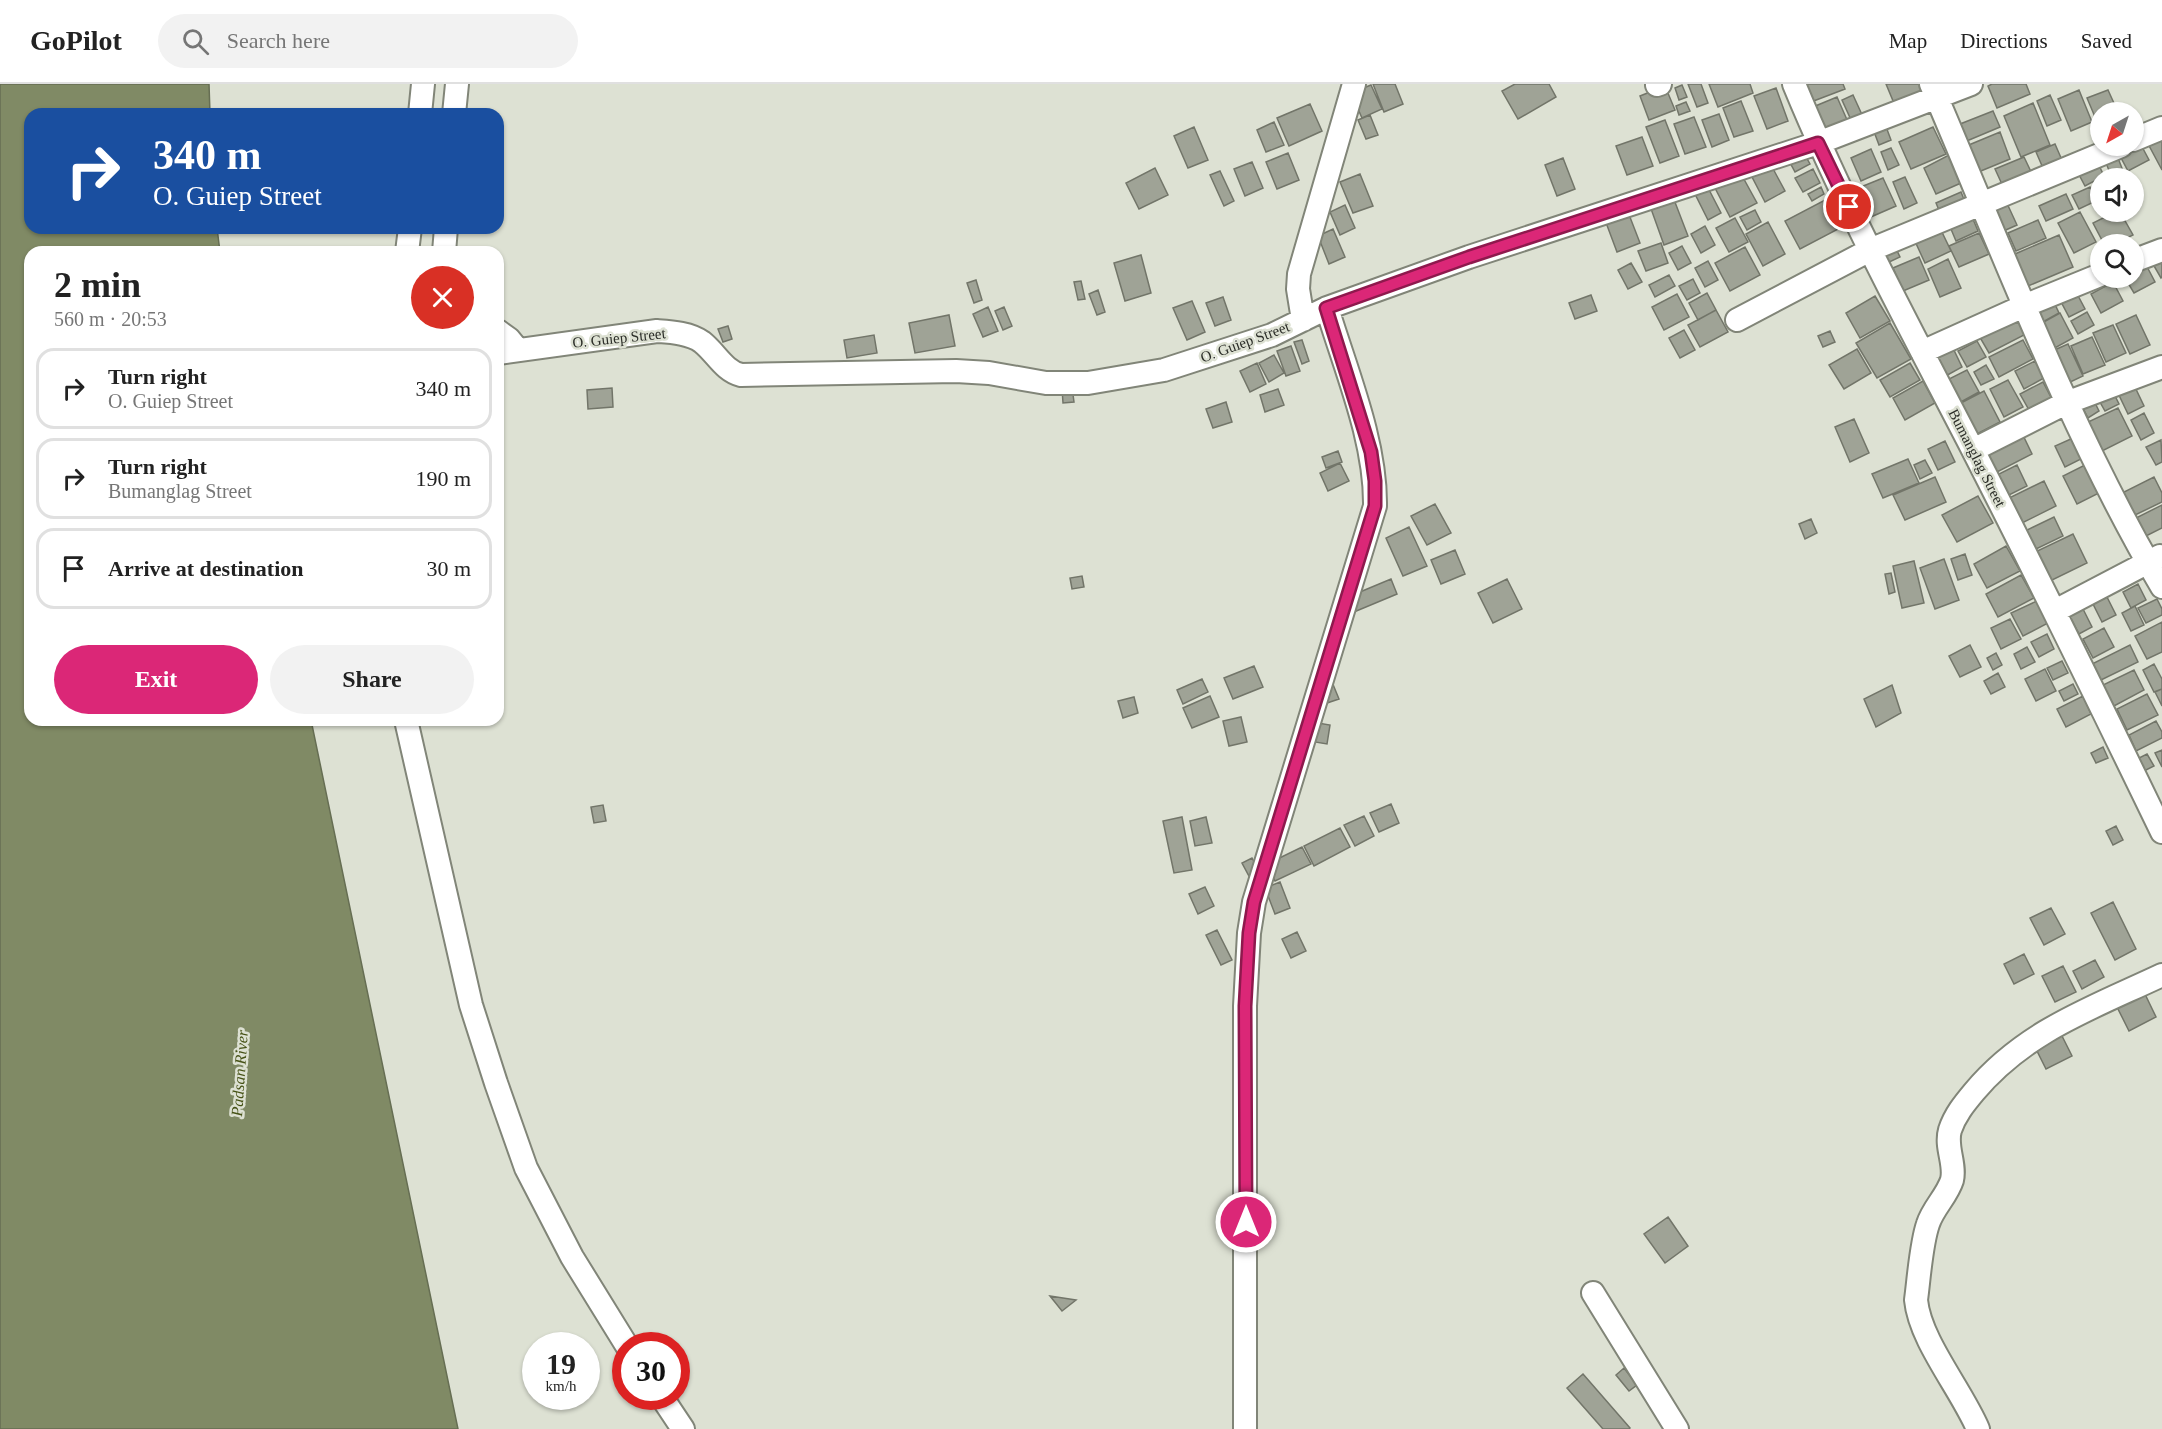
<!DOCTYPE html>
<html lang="en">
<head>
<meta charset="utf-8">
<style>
	:root { --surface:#fff; --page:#f2f2f2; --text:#222; --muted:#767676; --line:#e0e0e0; --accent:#db2777 }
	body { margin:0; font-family:Georgia,serif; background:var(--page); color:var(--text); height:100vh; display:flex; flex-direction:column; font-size:22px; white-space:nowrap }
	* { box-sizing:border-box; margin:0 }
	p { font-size:20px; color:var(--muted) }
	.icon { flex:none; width:33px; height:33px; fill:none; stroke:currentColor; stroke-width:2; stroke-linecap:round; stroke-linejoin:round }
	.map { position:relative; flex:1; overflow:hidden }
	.side { position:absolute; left:24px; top:162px; width:480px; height:480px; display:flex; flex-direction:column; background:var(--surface); border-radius:18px; box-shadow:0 2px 4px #0004 }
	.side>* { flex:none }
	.banner { position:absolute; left:24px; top:24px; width:480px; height:126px; border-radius:18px; box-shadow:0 2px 4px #0004; background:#1a4fa0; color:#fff; overflow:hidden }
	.needle { width:39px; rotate:219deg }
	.fabs { position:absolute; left:2090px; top:18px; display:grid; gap:12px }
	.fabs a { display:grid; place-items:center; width:54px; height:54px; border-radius:50%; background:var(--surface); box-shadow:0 2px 4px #0004; font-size:30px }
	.speed { position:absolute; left:522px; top:1248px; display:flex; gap:12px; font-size:30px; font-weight:700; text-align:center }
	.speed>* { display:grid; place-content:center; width:78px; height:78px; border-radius:50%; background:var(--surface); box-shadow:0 2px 4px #0004; line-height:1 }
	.speed small { font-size:15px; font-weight:400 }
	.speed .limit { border:9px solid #d22; background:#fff; color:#111 }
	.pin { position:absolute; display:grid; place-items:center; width:51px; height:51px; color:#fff; margin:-26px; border:3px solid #fff; border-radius:50%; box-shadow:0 2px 6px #0007 }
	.me { position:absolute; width:66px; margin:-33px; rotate:0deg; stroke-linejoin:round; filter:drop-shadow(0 0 4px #0008) }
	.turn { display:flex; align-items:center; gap:21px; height:126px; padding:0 30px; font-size:27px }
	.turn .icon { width:78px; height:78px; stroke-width:2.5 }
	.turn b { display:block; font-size:42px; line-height:51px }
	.round { display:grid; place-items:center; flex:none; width:63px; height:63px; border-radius:32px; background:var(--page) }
	.overview { display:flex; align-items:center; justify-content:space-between; height:102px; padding:0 30px }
	h1 { font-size:36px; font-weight:600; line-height:45px }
	.action { display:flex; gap:12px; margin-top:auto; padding:12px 30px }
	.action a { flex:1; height:69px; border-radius:36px; background:var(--accent); color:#fff; font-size:24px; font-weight:600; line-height:69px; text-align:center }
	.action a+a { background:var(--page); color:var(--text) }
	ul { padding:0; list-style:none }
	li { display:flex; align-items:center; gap:18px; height:81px; margin:0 12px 9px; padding:0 18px; border:3px solid var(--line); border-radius:18px }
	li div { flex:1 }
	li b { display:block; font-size:22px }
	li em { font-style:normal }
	header { display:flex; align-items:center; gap:36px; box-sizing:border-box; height:84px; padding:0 30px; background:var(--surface); border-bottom:2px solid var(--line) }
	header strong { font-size:28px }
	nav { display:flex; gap:33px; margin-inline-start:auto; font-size:21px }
	.search { width:420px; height:54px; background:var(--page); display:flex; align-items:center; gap:15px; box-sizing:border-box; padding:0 21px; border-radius:33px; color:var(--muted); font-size:22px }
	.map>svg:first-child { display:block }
</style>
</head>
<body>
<header>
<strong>GoPilot</strong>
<div class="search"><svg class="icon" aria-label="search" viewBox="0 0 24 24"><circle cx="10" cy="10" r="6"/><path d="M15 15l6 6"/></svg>Search here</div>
<nav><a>Map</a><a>Directions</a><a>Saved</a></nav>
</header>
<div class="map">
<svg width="2162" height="1345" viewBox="0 0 2162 1345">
	<rect width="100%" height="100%" fill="#dde1d3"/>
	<path fill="#808a65" stroke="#666e53" stroke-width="1.5" d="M0 0H209L210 30H30V144H217L220 168H30V636H311L458 1345H0Z"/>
	<path fill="#9fa396" stroke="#727569" stroke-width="1.5" d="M1373 0H1395L1403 20 1384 28Z
		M1515 0H1549L1556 13 1518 35 1502 7Z
		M1688 0H1701L1708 19 1697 23Z
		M1709 0H1750L1753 9 1718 23Z
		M1804 0H1843L1845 5 1811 18Z
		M1886 0H1921L1926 11 1896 24Z
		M1992 0H2026L2030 10 1997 24 1988 2Z
		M1371 1 1382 25 1362 34 1351 9Z
		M1682 1 1687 13 1679 16 1675 4Z
		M1665 2 1675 26 1649 36 1640 12Z
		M1776 4 1788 37 1767 45 1754 12Z
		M2079 6 2092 38 2071 47 2058 15Z
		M2108 6 2118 28H2100V40H2098L2087 14Z
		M1853 11 1863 33 1852 38 1842 16Z
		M2050 11 2061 36 2047 42 2037 17Z
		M1837 13 1848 38 1824 48 1813 23Z
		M1741 17 1753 47 1734 53 1723 24Z
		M1686 18 1690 27 1679 31 1676 22Z
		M2033 19 2050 61 2021 73 2004 32Z
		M1310 20 1322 47 1289 62 1277 34Z
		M1993 27 2000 43 1962 59 1955 42Z
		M1719 30 1729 56 1712 63 1702 36Z
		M1370 31 1378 51 1366 55 1358 36Z
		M1694 33 1706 63 1685 70 1674 40Z
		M1665 36 1679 72 1660 79 1646 43Z
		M1274 38 1284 61 1266 68 1257 46Z
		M1885 40 1891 56 1879 61 1873 45Z
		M1194 43 1208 76 1188 84 1174 52Z
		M1933 43 1946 70 1911 85 1899 58Z
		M2000 48 2010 75 1976 89 1964 63Z
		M2162 48V86L2146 56Z
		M1642 53 1653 82 1627 91 1616 62Z
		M2140 59 2149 76 2128 87 2119 70Z
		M2055 60 2065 83 2046 91 2036 68Z
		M1891 64 1899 81 1888 86 1881 68Z
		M1871 65 1881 88 1861 97 1851 74Z
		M1802 66 1810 80 1795 88 1787 73Z
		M1288 69 1299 96 1277 105 1266 78Z
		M1949 71 1961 99 1936 110 1924 84Z
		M2024 73 2035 96 2006 109 1995 85Z
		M1563 74 1575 105 1557 112 1545 81Z
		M2118 74 2125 92 2112 94 2106 79Z
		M2096 75 2104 92 2085 102 2076 85Z
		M1252 78 1263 104 1245 112 1234 85Z
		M1771 81 1785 107 1765 118 1751 91Z
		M1155 84 1168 111 1139 125 1126 99Z
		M1813 85 1820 99 1803 108 1795 94Z
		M1220 87 1234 117 1224 122 1210 91Z
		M1740 88 1757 119 1730 133 1714 102Z
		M1360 90 1373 122 1353 129 1340 98Z
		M1905 93 1917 119 1904 125 1893 98Z
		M1883 94 1896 122 1864 136 1851 107Z
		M1705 98 1721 129 1708 136 1692 104Z
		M1821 103 1824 110 1812 117 1808 110Z
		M2090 103 2096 117 2079 125 2072 111Z
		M1961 108 1966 120 1941 131 1936 119Z
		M2066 110 2073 125 2046 137 2039 122Z
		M1673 113 1688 152 1664 161 1650 122Z
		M1827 115 1842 143 1800 165 1785 137Z
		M2005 115 2017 141 1999 149 1987 123Z
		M1345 121 1355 144 1340 151 1330 128Z
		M1755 126 1761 138 1747 146 1740 133Z
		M1628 128 1640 159 1617 168 1605 136Z
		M1970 128 1978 147 1956 157 1948 138Z
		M2080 128 2096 158 2074 169 2058 139Z
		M2115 128H2120L2133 151 2115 160H2104L2093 139Z
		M1735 134 1748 158 1729 168 1716 144Z
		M2038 136 2046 154 2016 167 2008 149Z
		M1768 138 1785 170 1763 182 1746 150Z
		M1705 142 1715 161 1701 169 1691 150Z
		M1939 142 1951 167 1925 179 1913 153Z
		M1333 145 1345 173 1329 180 1318 152Z
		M1979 149 1989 170 1959 183 1949 162Z
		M2059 151 2073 183 2028 202 2015 170Z
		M1893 158 1900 173 1885 180 1878 165Z
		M1661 159 1668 179 1646 187 1638 167Z
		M1682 162 1691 179 1678 186 1669 169Z
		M1745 163 1760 191 1730 207 1715 179Z
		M1141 171 1151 209 1125 217 1114 179Z
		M2162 172V193L2161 194 2150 175Z
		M1919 173 1929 196 1903 207 1893 184Z
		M1948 175 1961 204 1940 213 1928 185Z
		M1708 177 1718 196 1705 203 1695 184Z
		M2144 177 2155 198 2134 209 2125 194H2133V182Z
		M1631 179 1642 198 1628 205 1618 186Z
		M1669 191 1675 202 1655 213 1649 201Z
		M1693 195 1700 209 1687 216 1679 202Z
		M976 196 982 216 974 219 967 199Z
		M1081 197 1085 215 1078 216 1074 198Z
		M2113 198 2123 217 2101 229 2091 210Z
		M1098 206 1105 228 1097 231 1089 210Z
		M2075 206 2085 225 2069 233 2059 214Z
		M1707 209 1716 226 1698 236 1689 219Z
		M1677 210 1689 233 1664 246 1652 223Z
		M1591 211 1597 227 1575 235 1569 219Z
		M1875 212 1890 237 1860 254 1846 229Z
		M2051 212 2059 229 2041 239 2032 222Z
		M1223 213 1231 236 1215 242 1206 219Z
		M1192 217 1205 248 1187 256 1173 224Z
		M988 223 998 247 983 253 973 230Z
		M1004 223 1012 242 1003 246 995 227Z
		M1716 226 1728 248 1700 263 1688 241Z
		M2087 228 2094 241 2078 250 2071 237Z
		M2060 229 2073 254 2053 265 2040 240Z
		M2016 230 2026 250 1989 269 1978 250Z
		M949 231 955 262 915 269 909 239Z
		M2136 231 2150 261 2130 270 2116 240Z
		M1890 239 1911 275 1877 294 1856 259Z
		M2113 241 2126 269 2106 278 2093 249Z
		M728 242 732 255 723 258 718 245Z
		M1684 246 1695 266 1680 274 1669 254Z
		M1830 247 1835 258 1823 263 1818 252Z
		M874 251 877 269 847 274 844 256Z
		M2092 253 2105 281 2083 290 2071 262Z
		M1302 256 1309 277 1302 280 1294 258Z
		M2023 256 2033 275 1999 293 1989 273Z
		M1977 257 1986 273 1967 283 1958 267Z
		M1951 260 1962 283 1944 293 1932 270Z
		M2068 260 2083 292 2064 301 2050 268Z
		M1291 262 1300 287 1286 292 1277 267Z
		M1857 265 1871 289 1844 305 1829 281Z
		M1274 271 1284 289 1269 298 1259 279Z
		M2035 277 2044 294 2024 305 2015 287Z
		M1257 279 1266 300 1250 308 1240 287Z
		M1910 279 1920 296 1890 313 1880 296Z
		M1986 281 1994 295 1981 301 1974 288Z
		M1967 286 1979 308 1959 319 1947 296Z
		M2008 296 2023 323 2004 333 1990 305Z
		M1923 297 1935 319 1905 336 1893 314Z
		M2043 298 2055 321 2033 333 2020 310Z
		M2133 299 2144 322 2128 330 2117 307Z
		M1072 303 1074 318 1063 319 1062 304Z
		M612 304 613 323 588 325 587 306Z
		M2111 304 2119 320 2105 327 2096 311Z
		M1278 305 1284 321 1265 328 1260 311Z
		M1984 307 2000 338 1975 351 1959 320Z
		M2091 311 2099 327 2088 334 2079 317Z
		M1226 318 1232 338 1213 344 1206 325Z
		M2118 324 2132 352 2102 367 2088 338Z
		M2144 329 2154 349 2141 356 2131 336Z
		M1854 335 1869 369 1850 378 1835 343Z
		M2020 345 2032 370 1997 388 1984 362Z
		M2073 354 2083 374 2065 383 2055 362Z
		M2161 356 2162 378 2156 381 2146 363Z
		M1945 357 1955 378 1938 386 1928 365Z
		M1338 367 1342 378 1326 384 1322 373Z
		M1908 375 1919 399 1883 414 1872 390Z
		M1925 376 1932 389 1920 395 1914 381Z
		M1340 379 1349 397 1328 407 1320 389Z
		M2017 381 2027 402 2007 412 1997 391Z
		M2085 381 2099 409 2077 420 2063 392Z
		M1935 393 1946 418 1905 436 1893 411Z
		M2154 393 2162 409V418L2133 432 2122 409Z
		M2044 397 2056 422 2020 440 2007 415Z
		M1978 412 1993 439 1957 458 1942 431Z
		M1435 420 1451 449 1427 461 1411 432Z
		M2162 421V444L2144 453 2134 435Z
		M2054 433 2063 452 2034 466 2025 447Z
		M1811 435 1817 449 1805 455 1799 440Z
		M1409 443 1427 482 1403 492 1386 454Z
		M2073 450 2087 479 2048 498 2033 469Z
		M2006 462 2020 487 1987 504 1974 480Z
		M1455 466 1465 490 1441 500 1431 476Z
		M1965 470 1972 491 1958 496 1951 475Z
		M1944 475 1959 516 1935 525 1920 484Z
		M1914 477 1924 519 1902 524 1893 482Z
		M1891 489 1895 508 1889 510 1885 490Z
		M2021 491 2034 514 1998 533 1986 510Z
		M1082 492 1084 503 1072 505 1070 494Z
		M1391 495 1397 510 1354 528 1348 513Z
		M1507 495 1522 525 1493 539 1478 509Z
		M2138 500 2146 516 2131 524 2123 508Z
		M2107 513 2116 531 2102 538 2093 520Z
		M2157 515 2162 525V531L2146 539 2138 524Z
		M2039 516 2050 538 2023 552 2011 529Z
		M2135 522 2144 541 2131 547 2122 529Z
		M2083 525 2092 543 2079 550 2069 531Z
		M2010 535 2021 555 2001 565 1991 544Z
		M2162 538V568L2147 575 2135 552Z
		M2104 544 2114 563 2093 574 2083 555Z
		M2047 550 2054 565 2039 573 2031 558Z
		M1970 561 1981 583 1960 593 1949 572Z
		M2130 561 2138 578 2101 596 2092 580Z
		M2027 563 2035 578 2021 585 2014 570Z
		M1996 569 2002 581 1993 586 1987 574Z
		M2062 577 2068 589 2053 596 2047 584Z
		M2154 580 2162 595V605L2154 608 2143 586Z
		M1254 582 1263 603 1233 615 1224 594Z
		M2045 585 2056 607 2036 617 2025 595Z
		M2134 586 2144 606 2114 622 2103 601Z
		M1998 589 2005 603 1991 610 1984 597Z
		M1202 595 1208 608 1183 620 1177 606Z
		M1332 598 1339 615 1327 619 1321 603Z
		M2073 600 2078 610 2064 617 2059 607Z
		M1892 601 1901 629 1876 643 1864 615Z
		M2162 605V622L2155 608Z
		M2147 610 2158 631 2127 646 2117 625Z
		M1210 612 1219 633 1192 644 1183 624Z
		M2083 612 2091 630 2066 643 2057 625Z
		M1134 613 1138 629 1123 634 1118 617Z
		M1241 633 1247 658 1229 662 1223 637Z
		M2156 637 2162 648V654L2136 667 2129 651Z
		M1312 638 1330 641 1327 660 1309 657Z
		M2103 663 2108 674 2096 679 2091 669Z
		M2162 666V683L2155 669Z
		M2147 670 2154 682 2142 688 2135 676Z
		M1391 720 1399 739 1379 748 1370 729Z
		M603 721 606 737 594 739 591 723Z
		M1364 732 1374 752 1355 762 1344 741Z
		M1182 733 1192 786 1174 789 1163 737Z
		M1206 733 1212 759 1195 762 1190 737Z
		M2116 742 2123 756 2113 761 2106 747Z
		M1340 744 1350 763 1314 782 1304 762Z
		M1302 763 1311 780 1275 797 1267 780Z
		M1252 774 1260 789 1250 794 1242 779Z
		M1280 798 1290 824 1275 830 1265 804Z
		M1205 803 1214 822 1198 830 1189 810Z
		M2113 818 2136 865 2115 876 2091 829Z
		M2051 824 2065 850 2044 861 2030 834Z
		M1217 846 1232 876 1221 881 1206 851Z
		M1297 848 1306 867 1291 874 1282 855Z
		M2024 870 2034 890 2014 900 2004 880Z
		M2095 876 2104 893 2082 905 2073 887Z
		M2063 882 2076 908 2055 918 2042 892Z
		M2143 906 2156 933 2129 947 2115 919Z
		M2061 950 2072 972 2046 985 2035 963Z
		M1668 1133 1688 1162 1665 1179 1644 1150Z
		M1050 1212 1076 1216 1062 1227Z
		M1624 1284 1637 1301 1629 1307 1616 1291Z
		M1583 1290 1630 1344 1629 1345H1603L1567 1304Z"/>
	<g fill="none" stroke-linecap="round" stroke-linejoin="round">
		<g stroke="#818578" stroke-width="26">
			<path id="minor" d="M1794 0C1846 126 1911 246 1973 366 2038 493 2100 620 2162 748
				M1931 0C2004 170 2068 343 2162 503
				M1657 1 1660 0
				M420 30 423 0
				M454 30 457 0
				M2133 56 2162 44
				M407 168 410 144
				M444 168 446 144
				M2133 177 2162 166
				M1303 236 1298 205 1299 190 1354 0
				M1737 236 1870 166 2121 62
				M498 247 509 255 518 266
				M1922 268 2024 222 2100 191
				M498 269 657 247C671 248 690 249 702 258 716 269 724 287 741 291L956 287 989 289 1046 299H1088L1164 286 1272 251 1327 224 1469 173 1818 59 1971 0
				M1973 366 2066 319 2162 283
				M2055 527 2160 472
				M406 636 471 921 496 999 526 1084 572 1173 627 1262
				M1593 1209 1677 1345
				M661 1312 683 1345
				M1245 1345V922L1249 849 1254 818 1375 422C1376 357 1346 287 1327 224
				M1978 1345C1961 1305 1920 1257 1916 1216 1919 1194 1921 1160 1928 1140 1933 1124 1947 1112 1952 1096 1956 1080 1945 1063 1950 1046 1955 1031 1964 1020 1974 1008 2025 947 2092 924 2162 891"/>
		</g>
		<use href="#minor" stroke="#fff" stroke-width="22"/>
	</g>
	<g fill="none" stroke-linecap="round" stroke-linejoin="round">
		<g stroke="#8e194d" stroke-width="15">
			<path id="route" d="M1246 1138 1245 922 1249 849 1254 818 1375 422V397L1371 368 1326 224 1469 173 1818 59 1849 123"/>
		</g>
		<use href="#route" stroke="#db2777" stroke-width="10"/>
	</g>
	<g text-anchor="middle" stroke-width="5" stroke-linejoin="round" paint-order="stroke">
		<g font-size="15" fill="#2b2d28" stroke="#dde1d3">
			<text transform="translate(619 254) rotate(-6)" y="5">O. Guiep Street</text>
			<text transform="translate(1245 258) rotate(-20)" y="5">O. Guiep Street</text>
			<text transform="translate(1977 374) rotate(63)" y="5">Bumanglag Street</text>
		</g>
		<g font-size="16" font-style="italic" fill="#455115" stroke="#dde1d3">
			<text transform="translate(239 989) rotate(-86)" y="6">Padsan River</text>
		</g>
	</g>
</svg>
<div class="fabs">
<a><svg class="needle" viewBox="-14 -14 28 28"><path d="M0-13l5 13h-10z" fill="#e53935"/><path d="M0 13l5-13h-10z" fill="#767676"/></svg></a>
<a><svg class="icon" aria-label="sound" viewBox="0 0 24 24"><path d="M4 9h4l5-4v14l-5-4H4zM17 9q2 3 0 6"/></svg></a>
<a><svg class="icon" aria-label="search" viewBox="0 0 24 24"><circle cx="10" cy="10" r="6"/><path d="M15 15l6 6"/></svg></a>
</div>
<div class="speed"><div>19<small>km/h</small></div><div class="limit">30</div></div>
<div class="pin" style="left:1849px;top:123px;background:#d93025"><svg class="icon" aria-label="arrive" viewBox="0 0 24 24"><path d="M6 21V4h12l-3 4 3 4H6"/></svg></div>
<svg class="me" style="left:1246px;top:1138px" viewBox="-20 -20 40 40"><circle r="17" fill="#db2777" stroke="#fff" stroke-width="3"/><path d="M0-11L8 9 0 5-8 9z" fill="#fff"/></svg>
<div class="banner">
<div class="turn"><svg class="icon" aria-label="right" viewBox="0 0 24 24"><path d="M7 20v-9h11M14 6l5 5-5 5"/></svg><div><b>340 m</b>O. Guiep Street</div></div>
</div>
<section class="side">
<div class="overview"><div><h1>2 min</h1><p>560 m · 20:53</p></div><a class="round" style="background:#d93025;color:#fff"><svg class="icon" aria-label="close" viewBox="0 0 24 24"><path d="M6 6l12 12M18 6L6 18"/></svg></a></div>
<ul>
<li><svg class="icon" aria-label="right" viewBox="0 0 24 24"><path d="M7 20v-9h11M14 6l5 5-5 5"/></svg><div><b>Turn right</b><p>O. Guiep Street</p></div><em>340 m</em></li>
<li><svg class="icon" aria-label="right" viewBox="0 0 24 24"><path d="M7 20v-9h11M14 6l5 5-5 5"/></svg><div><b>Turn right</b><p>Bumanglag Street</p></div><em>190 m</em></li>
<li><svg class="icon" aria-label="arrive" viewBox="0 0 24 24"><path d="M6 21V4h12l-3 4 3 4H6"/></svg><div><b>Arrive at destination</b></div><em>30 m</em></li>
</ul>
<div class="action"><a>Exit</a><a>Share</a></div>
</section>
</div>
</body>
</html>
